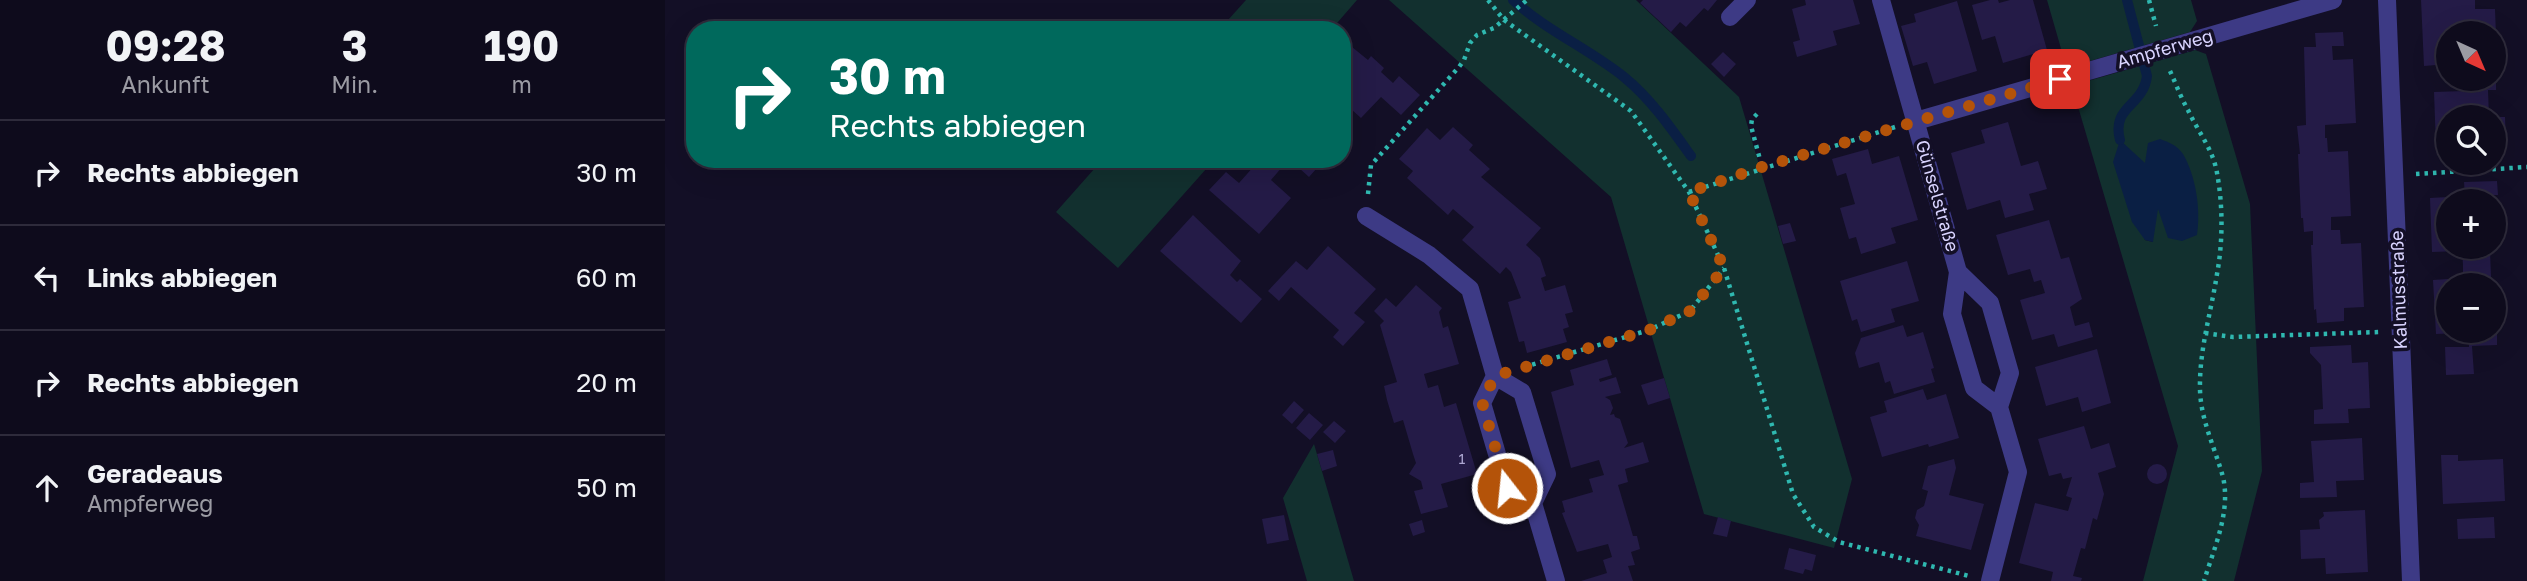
<!DOCTYPE html>
<html lang="de">
<head>
<meta charset="utf-8">
<style>
	:root { --surface:#0e0b1c; --page:#171425; --text:#f1f3f6; --muted:#9b9ba3; --line:#2e2b3b }
	body { margin:0; font-family:"Golos Text",sans-serif; background:var(--page); color:var(--text); height:100vh; display:flex; flex-direction:column; font-size:26px; white-space:nowrap }
	* { box-sizing:border-box; margin:0 }
	p { font-size:23px; color:var(--muted) }
	.icon { flex:none; width:38px; height:38px; fill:none; stroke:currentColor; stroke-width:2; stroke-linecap:round; stroke-linejoin:round }
	.map { position:relative; flex:1; overflow:hidden }
	.side { display:flex; flex-direction:column; background:var(--surface); width:665px }
	.side>* { flex:none }
	.banner { position:absolute; left:21px; top:21px; width:665px; height:147px; border-radius:28px; box-shadow:0 7px 28px #0002,0 0 0 2px var(--line); background:#00695c; color:#fff; overflow:hidden }
	.needle { width:46px; rotate:136deg }
	.fabs { position:absolute; left:1771px; top:21px; display:grid; gap:14px }
	.fabs a { display:grid; place-items:center; width:70px; height:70px; border-radius:50%; background:var(--surface); box-shadow:0 7px 28px #0002,0 0 0 2px var(--line); font-size:35px }
	.pin { position:absolute; display:grid; place-items:center; width:60px; height:60px; color:#fff; margin:-30px; border-radius:14px; box-shadow:0 4px 10px #0006 }
	.me { position:absolute; width:77px; margin:-38px; rotate:344deg; stroke-linejoin:round; filter:drop-shadow(0 0 5px #0008) }
	.turn { display:flex; align-items:center; gap:24px; height:147px; padding:0 28px; font-size:32px }
	.turn .icon { width:91px; height:91px; stroke-width:2.5 }
	.turn b { display:block; font-size:49px; line-height:60px }
	.eta { display:flex; justify-content:space-evenly; align-items:center; height:119px; text-align:center }
	.eta b { font-size:42px; font-weight:700; line-height:49px }
	ul { padding:0; list-style:none }
	li { display:flex; align-items:center; gap:21px; height:105px; padding:0 28px; border-top:2px solid var(--line) }
	li div { flex:1 }
	li b { display:block; font-size:26px }
	li em { font-style:normal }
	main { display:flex; flex:1; min-height:0 }
	.map>svg:first-child { display:block }
</style>
</head>
<body>
<main>
<section class="side">
<div class="eta">
<div><b>09:28</b><p>Ankunft</p></div>
<div><b>3</b><p>Min.</p></div>
<div><b>190</b><p>m</p></div>
</div>
<ul>
<li><svg class="icon" aria-label="right" viewBox="0 0 24 24"><path d="M7 20v-9h11M14 6l5 5-5 5"/></svg><div><b>Rechts abbiegen</b></div><em>30 m</em></li>
<li><svg class="icon" aria-label="left" viewBox="0 0 24 24"><path d="M17 20v-9H6M10 6l-5 5 5 5"/></svg><div><b>Links abbiegen</b></div><em>60 m</em></li>
<li><svg class="icon" aria-label="right" viewBox="0 0 24 24"><path d="M7 20v-9h11M14 6l5 5-5 5"/></svg><div><b>Rechts abbiegen</b></div><em>20 m</em></li>
<li><svg class="icon" aria-label="ahead" viewBox="0 0 24 24"><path d="M12 20V5M6 11l6-6 6 6"/></svg><div><b>Geradeaus</b><p>Ampferweg</p></div><em>50 m</em></li>
</ul>
</section>
<div class="map">
<svg width="1862" height="581" viewBox="0 0 1862 581">
	<rect width="100%" height="100%" fill="#130f26"/>
	<path fill="#12302f" fill-rule="evenodd" d="M581 0H692L666 30H554Z
		M724 0H971L1074 97 1187 479 1169 548 1039 514 946 197Z
		M1382 0H1526L1532 21 1525 32 1411 65 1399 59Z
		M1530 50 1541 54 1585 204 1597 471 1569 581H1478L1513 446 1409 93 1416 83ZM1454 140 1480 164 1488 242 1480 240Z
		M438 159H550L453 268 391 212Z
		M649 444 689 581H642L618 498Z"/>
	<path fill="#0a1f44" d="M1495 139C1503 142 1512 145 1518 154 1531 176 1536 210 1532 235L1517 241 1503 238 1493 209 1488 242 1480 240 1467 222 1448 162 1455 140 1480 163 1483 143Z"/>
	<g fill="none" stroke-linecap="round" stroke-linejoin="round">
		<path stroke="#0a1f44" stroke-width="10" d="M848 0C882 31 924 49 959 77 986 99 1006 128 1026 156
			M1455 140C1446 106 1478 107 1482 76L1462 0"/>
	</g>
	<path fill="#241b47" d="M978 0H1052L1043 11 1039 8 1021 27 1015 22 1006 32 975 3Z
		M1140 0H1188L1195 24 1168 31 1172 45 1132 57 1128 42 1135 40 1127 9 1141 5Z
		M1325 0H1333L1334 3 1345 0H1368L1382 50 1338 63 1330 36 1317 40 1307 5Z
		M1756 0H1810V9H1830L1831 35 1783 33V64L1759 66Z
		M1292 1 1312 71 1269 84 1262 62 1248 66 1236 26 1251 22 1249 14Z
		M1678 32 1679 46H1667L1668 60 1688 59 1691 123 1660 125V138H1662L1663 152 1683 151 1686 216 1666 217V230H1675L1676 244 1696 243 1699 307 1679 308V321L1652 323 1651 309 1649 310 1646 245H1648V231L1639 232 1638 218H1636L1633 154H1635L1632 126 1641 125 1639 47H1651L1650 33Z
		M687 47 703 60 706 56 719 68 716 72 728 83 734 76 755 95 736 115 716 97 696 118 677 101V58Z
		M1058 52 1071 64 1059 77 1046 64Z
		M1798 79H1831V90H1823L1824 117H1783V147H1771L1769 92 1799 91Z
		M1829 117H1840L1841 144H1835L1836 158 1829 159Z
		M1343 122 1356 166 1373 161 1382 189 1364 194 1369 210 1340 218 1335 200 1302 210 1286 153 1320 143 1316 130Z
		M788 127 808 145 804 150 825 169 816 177 876 228 861 245 875 258 881 276 876 278 880 291 900 285 908 312 900 314 904 327 898 329 902 342 862 353 859 341 854 342 843 302 856 298 846 272 841 267 835 274 797 240 809 227 788 209 783 215 742 178 748 171 734 159 762 128 775 140Z
		M1203 149 1207 164 1234 156 1253 220 1226 228 1231 243 1196 254 1191 237 1184 239 1175 208 1190 204 1181 173 1172 176 1167 159Z
		M583 159H624L606 180 626 198 594 234 544 190 561 172 574 183 590 165Z
		M624 159H660L644 177Z
		M1832 181 1833 195H1819V201H1783V247H1821V250H1825L1826 277H1822L1823 285H1783V331H1800V333L1771 334 1768 280 1798 278V265L1797 251 1767 252 1765 198 1800 196 1799 182Z
		M528 215 576 261 565 275 572 282 575 279 597 299 576 323 495 251Z
		M1384 220 1396 259 1404 257 1417 299 1405 307 1410 326 1424 322 1428 337 1393 347 1389 334 1367 340 1355 300 1380 293 1376 280 1369 282 1365 269 1343 275 1331 235Z
		M1125 223 1131 241 1118 244 1113 226Z
		M663 246 711 289 689 313 700 322 678 346 668 337 674 330 626 287 614 301 603 291 631 261 642 270Z
		M1242 261 1254 301 1226 309 1230 322 1196 332 1192 319 1187 321 1175 281Z
		M751 285 777 308 774 312 778 328 783 326 794 364 759 374 763 388 773 385 779 407 791 403 812 474 776 484 783 507 756 514 749 491 758 489 756 481 744 474 751 463 748 454 738 420 729 423 722 400 719 386 732 382 715 325 719 321 709 311 721 298 731 307Z
		M1238 325 1242 337 1258 332 1269 368 1266 369 1270 382 1229 394 1225 381 1220 383 1214 362 1194 368 1190 353 1196 338Z
		M1804 331H1832V345L1807 346 1809 374 1781 375 1780 347H1804Z
		M1686 345 1687 363 1703 362 1705 408 1683 409 1684 423 1649 424V410L1658 409 1656 365 1645 353V347Z
		M1432 349 1446 403 1417 412 1413 397 1381 406 1370 367Z
		M942 359 947 375 934 379 935 382 951 377 956 393 940 397 945 400 948 408 945 415 949 414 950 417 955 419 963 443 959 448 978 442 984 462 960 469 963 482 953 485 968 536H972L975 549 966 552 970 565 963 566 968 581H916L942 573 938 560 947 557 943 544 912 552 897 513 900 512 897 501 928 492 924 479 939 475 934 460 906 468 886 392 909 385 905 370Z
		M999 378 1005 398 983 405 976 385Z
		M1258 389 1262 400 1281 394 1294 438 1264 447 1263 444 1217 457 1205 417 1222 412 1219 401Z
		M629 401 639 410 627 424 617 415Z
		M644 413 658 425 645 440 631 428Z
		M669 421 681 431 670 443 658 432Z
		M1419 426 1426 449 1444 443 1451 467 1433 473 1439 494 1432 520 1428 518 1420 549 1416 548 1408 576 1417 578 1416 581H1386L1388 572 1354 563 1370 503 1403 511 1407 498 1401 496 1407 477 1398 479 1396 473 1384 476 1373 439Z
		M1697 438 1699 480 1671 481 1672 497 1635 498V483L1649 482 1646 441Z
		M668 450 672 466 657 471 652 454Z
		M1776 455H1793V461L1838 459 1840 501 1778 504Z
		M1289 459 1291 468 1284 495 1319 504 1306 550 1251 536 1254 525 1250 518 1252 510 1259 506 1263 491 1257 489 1263 466Z
		M1482 474a10 10 0 1 1 20 0a10 10 0 1 1-20 0Z
		M1700 510 1703 572 1661 574 1660 558 1636 559 1635 530 1655 529 1654 520 1659 516 1658 512Z
		M619 515 624 540 602 544 597 519Z
		M1053 517 1066 521 1062 537 1048 534Z
		M1829 517 1830 538 1793 539 1792 519Z
		M757 520 760 532 748 536 744 524Z
		M1124 548 1151 555 1147 571 1140 569 1138 574 1119 569Z"/>
	<g fill="none" stroke-linecap="round" stroke-linejoin="round">
		<path stroke="#2fb8b0" stroke-width="4.5" stroke-dasharray="3.5 5" stroke-linecap="butt" d="M823 0 839 20 966 111 1024 192 1059 268 1128 494 1149 527 1174 542 1304 576
			M1484 0 1491 26
			M1505 71C1511 84 1516 98 1523 110 1533 132 1548 149 1552 173 1558 205 1558 242 1552 274 1546 313 1534 350 1535 390 1536 421 1550 448 1558 477 1566 512 1549 548 1539 581
			M1092 114 1087 119 1086 126 1097 167
			M1751 174 1862 167
			M1024 192 1230 127
			M703 194 706 165 794 67 799 60 805 43 812 35 829 28 862 0
			M1540 333 1568 337 1714 332
			M859 367 984 330 1025 311 1059 268"/>
		<path stroke="#3d3a85" stroke-width="18" d="M1216 0 1293 272 1325 303 1345 373 1334 407 1353 472 1325 581
			M1722 0 1746 581
			M1065 17 1082 0
			M1251 121 1668 0
			M701 216 764 255 805 289 830 376 817 403 842 488 868 503
			M1293 272 1287 314 1309 388 1334 407
			M830 376 857 392 882 474 868 503 891 581"/>
	</g>
	<g fill="none" stroke-linecap="round" stroke-linejoin="round">
		<path stroke="#b45309" stroke-width="12" stroke-dasharray="0 21.6" d="M842 488 817 402 830 376 984 330 1025 311 1059 268 1024 192 1097 167 1395 79"/>
	</g>
	<g text-anchor="middle" stroke-width="7" stroke-linejoin="round" paint-order="stroke">
		<g font-size="14" fill="#aca6d1">
			<text x="797" y="464">1</text>
		</g>
		<g font-size="18" fill="#d9d4ff" stroke="#130f26">
			<text transform="translate(1500 49) rotate(-16)" y="6">Ampferweg</text>
			<text transform="translate(1272 196) rotate(74)" y="6">Günselstraße</text>
			<text transform="translate(1734 290) rotate(-92)" y="6">Kalmusstraße</text>
		</g>
	</g>
</svg>
<div class="fabs">
<a><svg class="needle" viewBox="-14 -14 28 28"><path d="M0-13l5 13h-10z" fill="#e53935"/><path d="M0 13l5-13h-10z" fill="#9b9ba3"/></svg></a>
<a><svg class="icon" aria-label="search" viewBox="0 0 24 24"><circle cx="10" cy="10" r="6"/><path d="M15 15l6 6"/></svg></a>
<a>+</a>
<a>−</a>
</div>
<div class="pin" style="left:1395px;top:79px;background:#d93025"><svg class="icon" aria-label="arrive" viewBox="0 0 24 24"><path d="M6 21V4h12l-3 4 3 4H6"/></svg></div>
<svg class="me" style="left:842px;top:488px" viewBox="-20 -20 40 40"><circle r="17" fill="#b45309" stroke="#fff" stroke-width="3"/><path d="M0-11L8 9 0 5-8 9z" fill="#fff"/></svg>
<div class="banner">
<div class="turn"><svg class="icon" aria-label="right" viewBox="0 0 24 24"><path d="M7 20v-9h11M14 6l5 5-5 5"/></svg><div><b>30 m</b>Rechts abbiegen</div></div>
</div>
</div>
</main>
</body>
</html>
